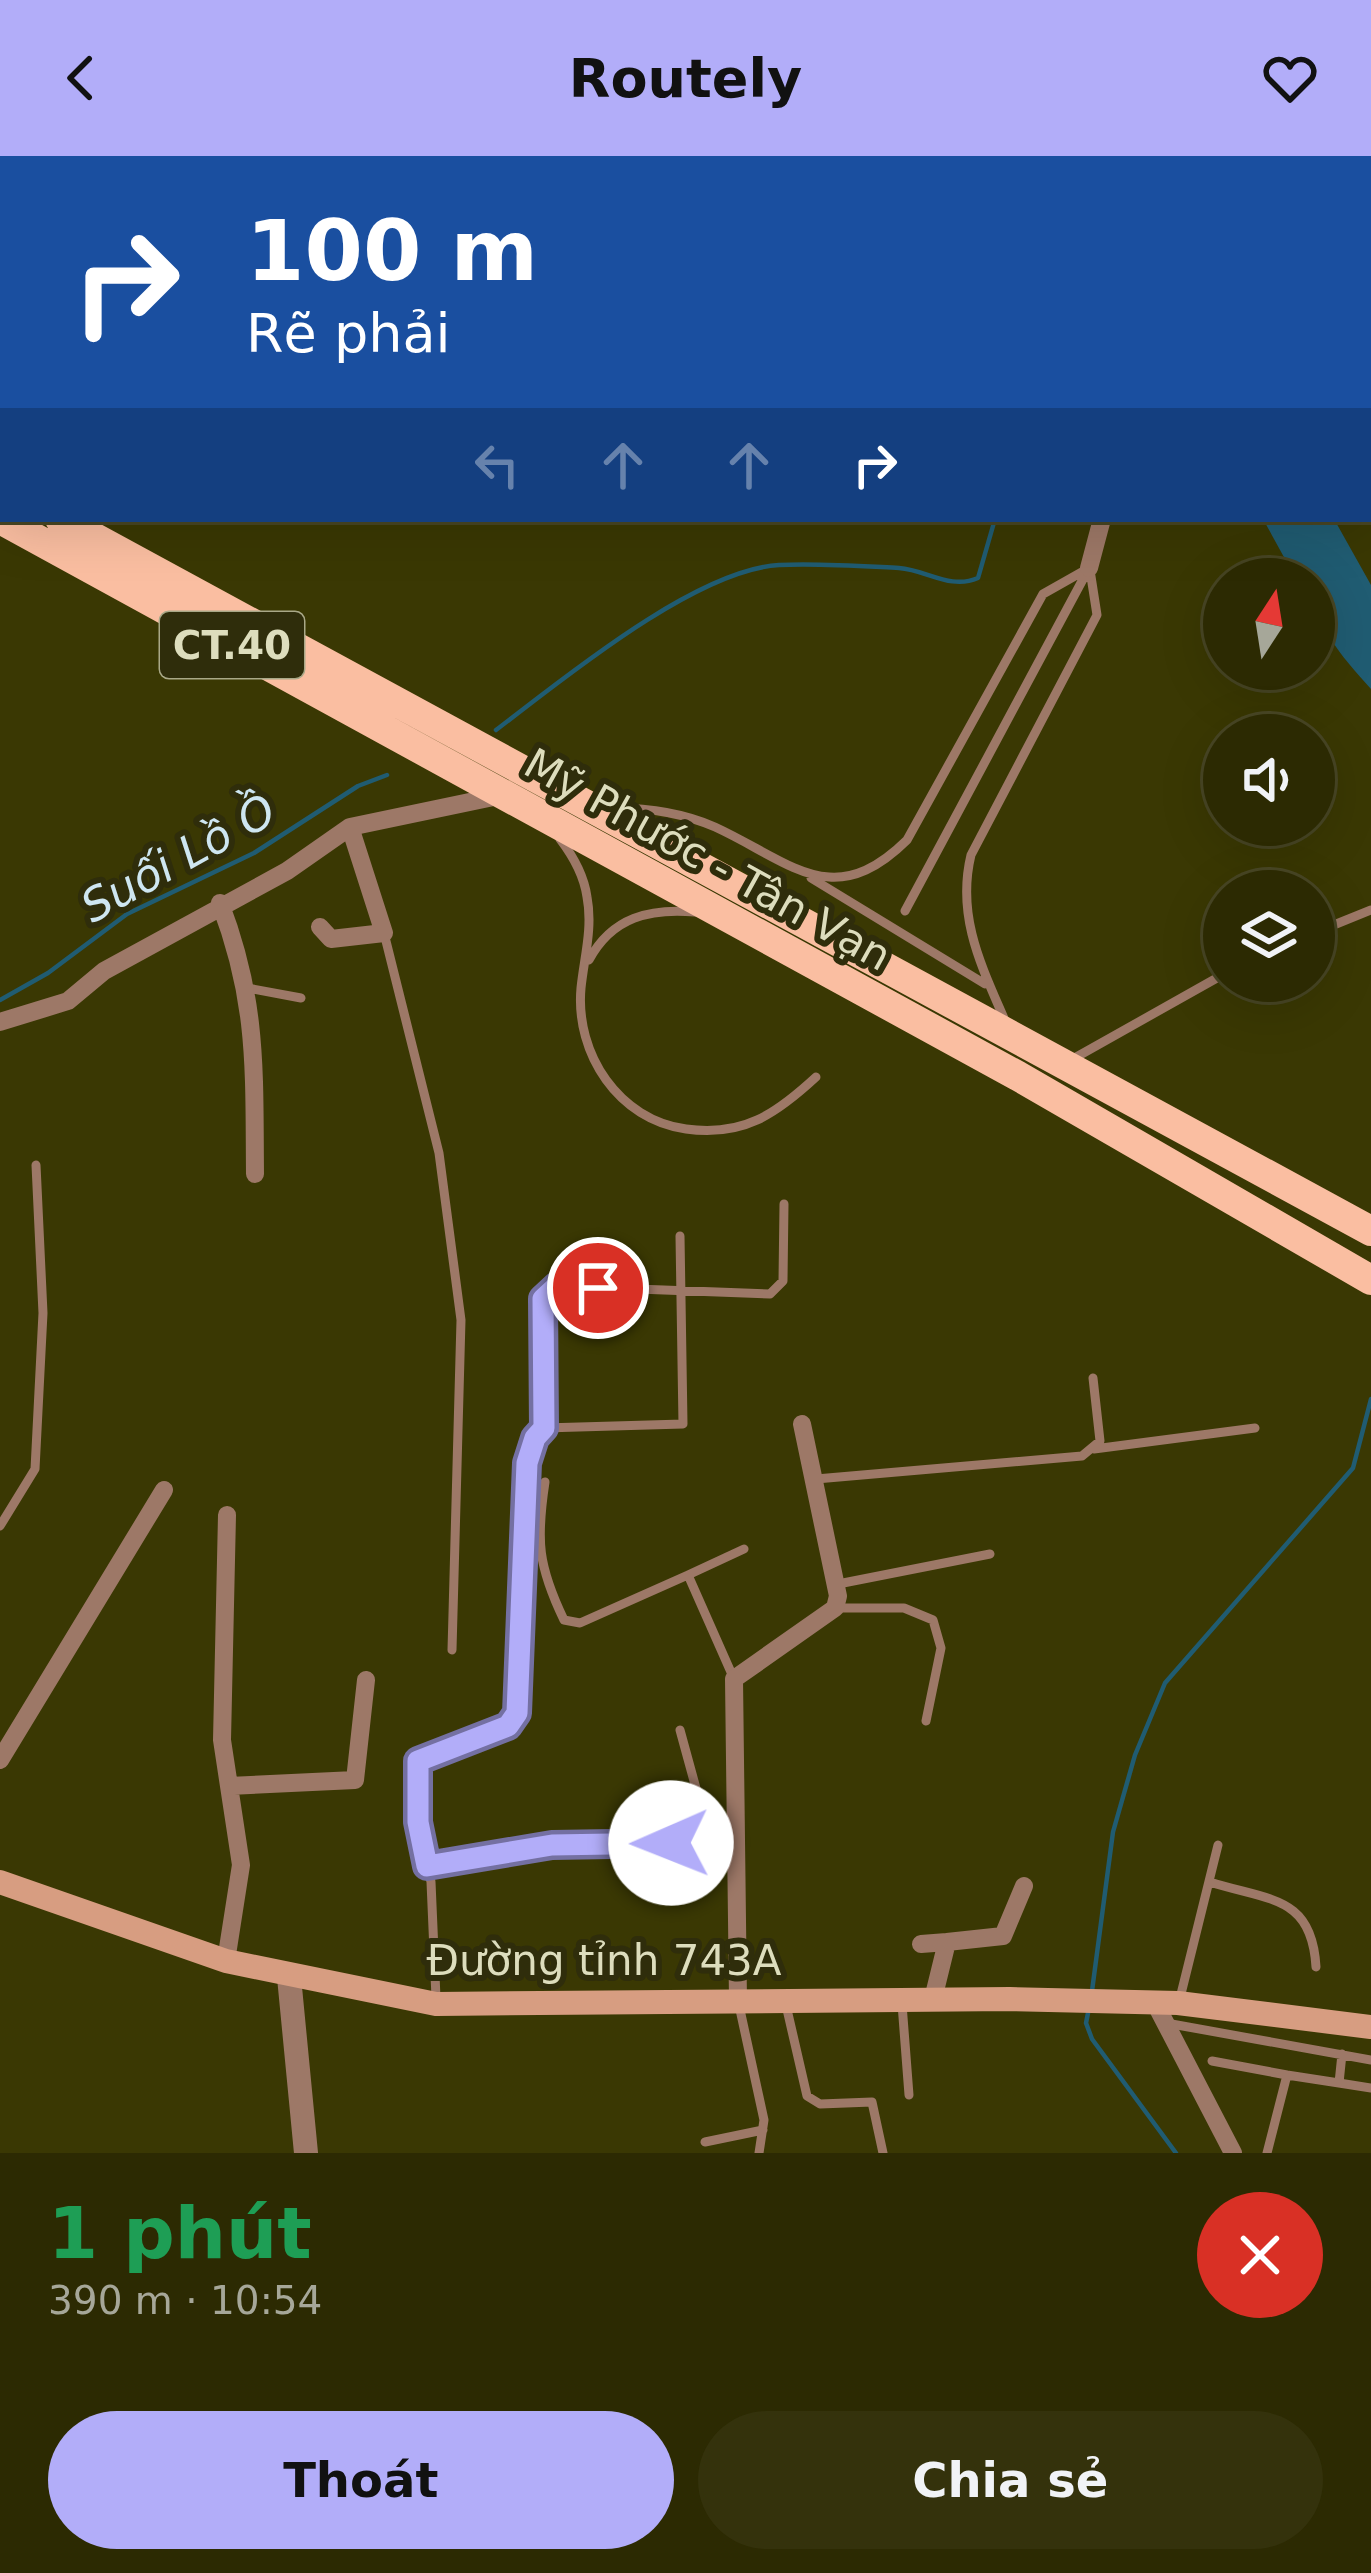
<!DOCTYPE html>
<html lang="vi">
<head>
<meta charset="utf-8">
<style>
	:root { --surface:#2c2a02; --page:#34320c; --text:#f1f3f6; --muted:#a6a799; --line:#484624; --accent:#b2adf9 }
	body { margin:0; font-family:"DejaVu Sans",sans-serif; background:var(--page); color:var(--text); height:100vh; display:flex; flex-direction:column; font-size:45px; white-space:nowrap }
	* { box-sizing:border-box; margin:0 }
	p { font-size:39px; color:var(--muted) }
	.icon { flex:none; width:66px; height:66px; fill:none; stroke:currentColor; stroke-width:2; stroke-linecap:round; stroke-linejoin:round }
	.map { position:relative; height:1997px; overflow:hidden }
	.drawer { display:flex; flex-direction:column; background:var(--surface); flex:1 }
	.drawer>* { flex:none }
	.banner { position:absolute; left:0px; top:0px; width:1371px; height:366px; box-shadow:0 12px 48px #0002,0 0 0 3px var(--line); background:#1a4fa0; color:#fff; overflow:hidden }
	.needle { width:78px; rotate:12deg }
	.tools { position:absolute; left:1203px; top:402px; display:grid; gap:24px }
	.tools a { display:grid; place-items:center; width:132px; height:132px; border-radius:50%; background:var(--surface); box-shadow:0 12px 48px #0002,0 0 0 3px var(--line); font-size:60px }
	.pin { position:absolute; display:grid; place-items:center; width:102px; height:102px; color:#fff; margin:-51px; border:6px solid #fff; border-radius:50%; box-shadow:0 3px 12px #0007 }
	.me { position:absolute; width:132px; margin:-66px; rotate:269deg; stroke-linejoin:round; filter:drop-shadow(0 0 9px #0008) }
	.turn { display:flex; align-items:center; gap:42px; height:252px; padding:0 48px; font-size:54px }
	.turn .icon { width:156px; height:156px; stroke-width:2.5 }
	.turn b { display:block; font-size:84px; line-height:102px }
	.lanes { display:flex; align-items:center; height:114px; padding:0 48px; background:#0003; justify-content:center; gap:60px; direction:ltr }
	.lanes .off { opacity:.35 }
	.round { display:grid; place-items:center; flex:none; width:126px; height:126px; border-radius:63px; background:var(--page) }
	.summary { display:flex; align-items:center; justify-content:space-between; height:204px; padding:0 48px }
	h1 { font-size:72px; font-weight:700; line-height:90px; color:#1e9e55 }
	.cta { display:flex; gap:24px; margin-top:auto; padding:24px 48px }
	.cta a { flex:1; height:138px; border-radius:72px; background:var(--accent); color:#111; font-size:48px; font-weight:700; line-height:138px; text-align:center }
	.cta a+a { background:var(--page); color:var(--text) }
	header { display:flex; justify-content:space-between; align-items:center; height:156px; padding:0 48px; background:var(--accent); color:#111; font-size:54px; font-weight:700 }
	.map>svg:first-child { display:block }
</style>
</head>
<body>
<header><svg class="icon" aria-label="back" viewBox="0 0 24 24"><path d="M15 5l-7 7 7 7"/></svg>Routely<svg class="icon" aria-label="heart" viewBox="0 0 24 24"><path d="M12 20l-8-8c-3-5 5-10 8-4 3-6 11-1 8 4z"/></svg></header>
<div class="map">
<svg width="1371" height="1997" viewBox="0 0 1371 1997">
	<rect width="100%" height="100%" fill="#3a3803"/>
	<path fill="#205c72" d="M1263 363H1334L1371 429V533C1340 498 1314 471 1314 423H1296Z"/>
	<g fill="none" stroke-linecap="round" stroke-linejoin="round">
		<path stroke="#205c72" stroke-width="4.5" d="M496 574C563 523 695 414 779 409 818 407 860 410 899 412 927 414 950 434 978 422L995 363
			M0 844 48 817 127 758 254 697 358 630 387 619
			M1092 1835 1113 1676 1135 1599 1165 1527 1353 1312 1371 1243
			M1089 1852 1086 1867 1092 1883 1176 1997"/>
		<path stroke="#9d7867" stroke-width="9" d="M615 652C650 652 683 657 715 671 791 706 833 757 907 684L1043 438 1089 412
			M560 683C573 700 584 719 587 741 593 772 584 802 581 832 575 898 619 964 686 973 743 981 776 958 816 921
			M811 722 985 828
			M905 755 1089 412
			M384 777 439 997 461 1164 452 1494
			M1314 777 1371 754
			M589 804C612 761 650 752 695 756
			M247 832 301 842
			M1006 867C982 811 956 761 971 699L1097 459 1090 414
			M1071 904 1224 818
			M544 1272 546 1135 557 1130 770 1138 783 1125 784 1048
			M1094 1293 1255 1272
			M816 1323 1082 1300 1100 1285 1093 1222
			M545 1326C536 1385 538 1410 564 1464L580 1467 688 1419 734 1523
			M0 1370 35 1313 43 1157 36 1009
			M688 1419 744 1393
			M838 1428 990 1398
			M835 1452H904L933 1464 941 1492 926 1565
			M427 1710 552 1689 711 1687 680 1574
			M1210 1726C1269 1745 1312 1739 1316 1811
			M436 1842 431 1726 418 1666V1605L509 1570 516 1557C518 1502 512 1305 544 1272L683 1268 680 1080
			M1180 1842 1218 1689
			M902 1848 909 1939
			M739 1849 764 1964 759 1997
			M786 1849 807 1940 820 1948 872 1946 883 1997
			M1166 1867 1371 1904
			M1212 1905 1287 1919
			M1339 1927 1371 1932
			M705 1986 763 1974
			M1267 1997 1287 1919 1339 1927 1342 1898"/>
		<path stroke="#9d7867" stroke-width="18" d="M40 0 41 3
			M1166 3 1167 0
			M1089 412 1102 363
			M220 747C258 846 254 915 255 1018
			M320 771 331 783 384 777 350 671
			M0 866 68 845 104 815 287 715 350 671 503 639
			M0 1604 164 1334
			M229 1630 355 1624 366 1524
			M921 1788 947 1786
			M226 1805 241 1709 222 1584 227 1359
			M933 1843 947 1786 1003 1780 1024 1730
			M738 1844 734 1523 835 1452 838 1440 802 1268
			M1155 1847 1233 1997"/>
		<path stroke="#9d7867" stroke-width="24" d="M289 1821 306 1997"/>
		<path stroke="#d79d81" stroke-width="24" d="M0 1726 226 1805 436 1848 1010 1843 1178 1847 1371 1871"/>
		<path stroke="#fabea1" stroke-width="30" d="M0 330 3 332
			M0 363 1018 920 1371 1124
			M60 363 1371 1075"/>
	</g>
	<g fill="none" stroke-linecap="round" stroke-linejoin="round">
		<g stroke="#7470a2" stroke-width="30">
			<path id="route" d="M598 1132 557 1130 543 1143 544 1272 535 1282 527 1307 517 1557 508 1570 418 1605V1666L427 1710 552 1689 671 1687"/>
		</g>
		<use href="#route" stroke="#b2adf9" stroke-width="21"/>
	</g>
	<g text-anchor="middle" stroke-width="12" stroke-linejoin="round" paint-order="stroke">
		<rect fill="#2f2d0b" stroke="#a9a888" stroke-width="3" x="160" y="456" width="144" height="66" rx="9"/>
		<g font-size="39" font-weight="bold" fill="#ddddbd">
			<text x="232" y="503">CT.40</text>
		</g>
		<g font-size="42" fill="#ddddbd" stroke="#2f2d0b">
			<text transform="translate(708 703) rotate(29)" y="15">Mỹ Phước - Tân Vạn</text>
			<text x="604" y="1819">Đường tỉnh 743A</text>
		</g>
		<g font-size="45" font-style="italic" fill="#cee6f1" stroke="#2f2d0b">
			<text transform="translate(178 702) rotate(-29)" y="16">Suối Lồ Ồ</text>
		</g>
	</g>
</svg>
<div class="tools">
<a><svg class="needle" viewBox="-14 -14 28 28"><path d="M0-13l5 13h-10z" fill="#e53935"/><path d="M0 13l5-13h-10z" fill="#a6a799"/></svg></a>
<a><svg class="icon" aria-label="sound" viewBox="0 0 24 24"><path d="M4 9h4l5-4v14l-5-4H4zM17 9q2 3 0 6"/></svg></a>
<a><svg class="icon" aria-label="layers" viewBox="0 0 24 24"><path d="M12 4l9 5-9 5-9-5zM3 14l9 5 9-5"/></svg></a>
</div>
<div class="pin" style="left:598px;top:1132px;background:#d93025"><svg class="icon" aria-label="arrive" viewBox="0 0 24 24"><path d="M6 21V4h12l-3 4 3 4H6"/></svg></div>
<svg class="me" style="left:671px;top:1687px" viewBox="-20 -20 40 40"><circle r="19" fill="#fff"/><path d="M0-13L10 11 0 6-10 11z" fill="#b2adf9"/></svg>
<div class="banner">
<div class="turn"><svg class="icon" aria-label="right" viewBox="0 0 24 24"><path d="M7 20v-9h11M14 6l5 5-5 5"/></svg><div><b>100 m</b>Rẽ phải</div></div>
<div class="lanes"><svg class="icon off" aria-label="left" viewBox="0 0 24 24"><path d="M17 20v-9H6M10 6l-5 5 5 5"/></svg><svg class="icon off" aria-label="ahead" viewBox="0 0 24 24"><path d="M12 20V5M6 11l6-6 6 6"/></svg><svg class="icon off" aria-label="ahead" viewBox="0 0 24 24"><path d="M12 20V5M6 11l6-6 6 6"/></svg><svg class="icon" aria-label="right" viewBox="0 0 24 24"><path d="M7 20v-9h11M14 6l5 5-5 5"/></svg></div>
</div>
</div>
<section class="drawer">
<div class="summary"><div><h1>1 phút</h1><p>390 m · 10:54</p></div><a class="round" style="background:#d93025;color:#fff"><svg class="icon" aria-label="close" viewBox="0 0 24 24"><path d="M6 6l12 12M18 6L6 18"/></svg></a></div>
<div class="cta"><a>Thoát</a><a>Chia sẻ</a></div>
</section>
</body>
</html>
